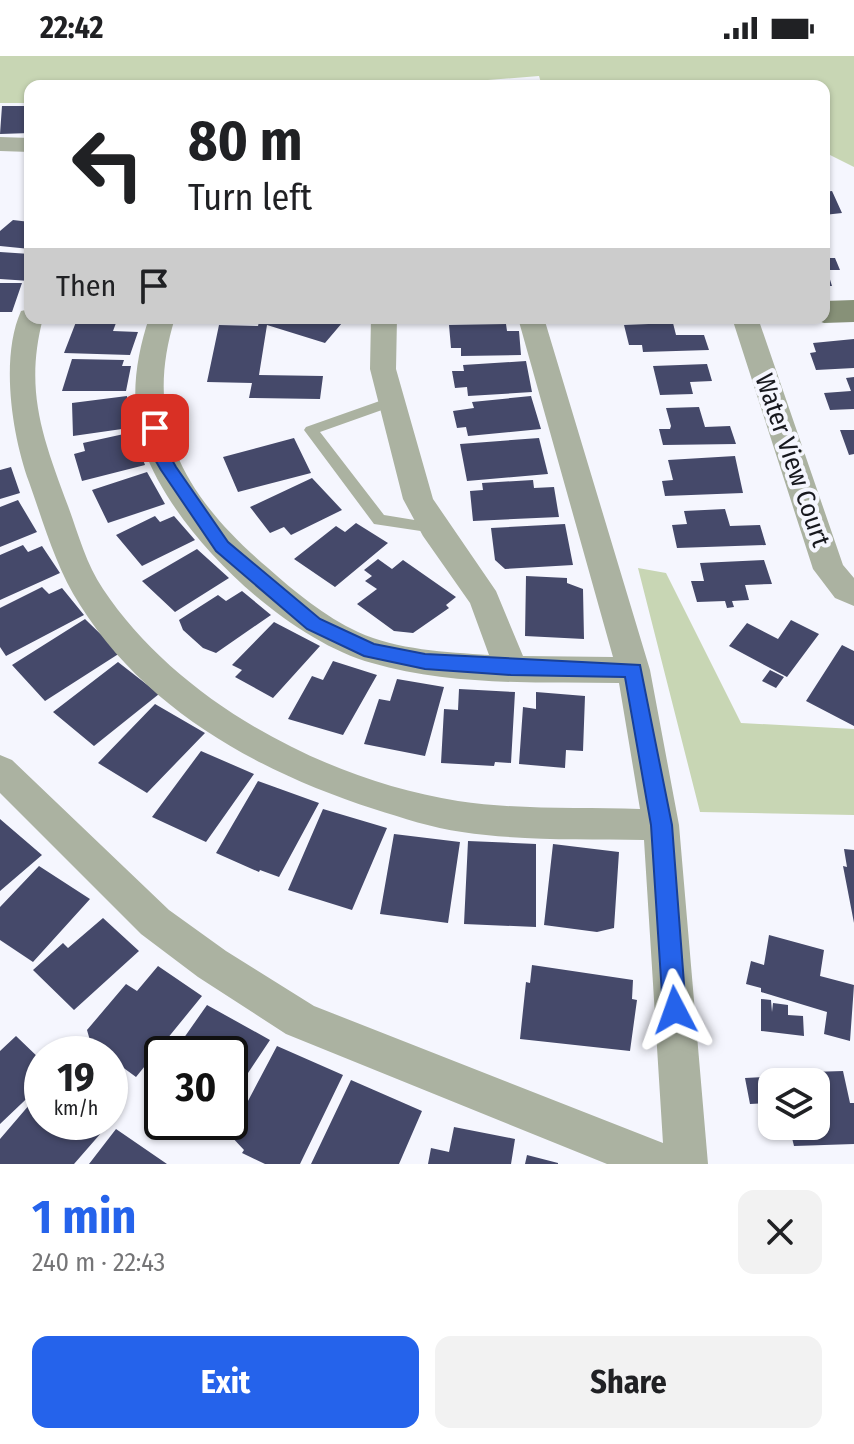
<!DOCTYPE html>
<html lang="en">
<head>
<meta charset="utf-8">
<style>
	:root { --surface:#fff; --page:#f2f2f2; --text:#202124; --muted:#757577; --accent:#2563eb }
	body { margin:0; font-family:"Fira Sans Condensed",sans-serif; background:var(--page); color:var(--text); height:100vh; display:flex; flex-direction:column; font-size:30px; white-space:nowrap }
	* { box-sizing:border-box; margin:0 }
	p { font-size:26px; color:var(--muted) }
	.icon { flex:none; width:44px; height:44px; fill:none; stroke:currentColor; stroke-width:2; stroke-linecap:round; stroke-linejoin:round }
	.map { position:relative; height:1108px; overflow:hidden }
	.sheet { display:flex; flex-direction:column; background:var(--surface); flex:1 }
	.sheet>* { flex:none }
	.top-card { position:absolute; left:24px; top:24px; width:806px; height:244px; border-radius:16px; box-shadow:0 2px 6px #0004; background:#fff; color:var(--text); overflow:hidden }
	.controls { position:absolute; left:758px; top:1012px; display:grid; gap:16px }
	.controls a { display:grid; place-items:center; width:72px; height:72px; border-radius:16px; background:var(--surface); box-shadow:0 2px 6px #0004; font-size:40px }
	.speed { position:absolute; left:24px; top:980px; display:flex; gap:16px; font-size:40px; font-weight:700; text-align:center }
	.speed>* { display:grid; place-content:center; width:104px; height:104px; border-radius:50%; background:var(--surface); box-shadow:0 2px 6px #0004; line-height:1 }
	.speed small { font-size:20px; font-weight:400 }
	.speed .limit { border:4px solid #111; border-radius:12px; background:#fff; color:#111 }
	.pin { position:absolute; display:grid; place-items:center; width:68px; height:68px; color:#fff; margin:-34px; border-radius:16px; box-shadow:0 4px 12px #0006 }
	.me { position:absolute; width:88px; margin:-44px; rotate:356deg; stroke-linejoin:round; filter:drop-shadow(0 0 6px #0008) }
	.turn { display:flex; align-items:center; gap:28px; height:168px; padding:0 32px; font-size:36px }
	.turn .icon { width:104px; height:104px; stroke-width:2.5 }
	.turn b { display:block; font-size:56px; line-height:68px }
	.then { display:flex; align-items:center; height:76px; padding:0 32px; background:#0003; gap:16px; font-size:30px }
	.round { display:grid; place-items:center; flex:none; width:84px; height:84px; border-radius:16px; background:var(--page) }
	.headline { display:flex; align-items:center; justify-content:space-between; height:136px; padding:0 32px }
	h1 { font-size:48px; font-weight:700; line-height:60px; color:var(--accent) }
	.action { display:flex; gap:16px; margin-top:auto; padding:16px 32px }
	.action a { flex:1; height:92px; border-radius:16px; background:var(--accent); color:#fff; font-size:32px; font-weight:700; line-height:92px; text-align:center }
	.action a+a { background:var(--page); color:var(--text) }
	.status { display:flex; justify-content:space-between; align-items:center; height:56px; padding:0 40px; background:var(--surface); direction:ltr }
	.status svg { height:22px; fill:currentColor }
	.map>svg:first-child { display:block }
</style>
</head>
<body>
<div class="status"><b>22:42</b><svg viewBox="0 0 49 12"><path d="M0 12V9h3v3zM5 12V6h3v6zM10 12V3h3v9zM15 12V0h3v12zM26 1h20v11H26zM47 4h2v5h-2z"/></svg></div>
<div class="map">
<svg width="854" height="1108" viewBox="0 0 854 1108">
	<rect width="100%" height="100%" fill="#f5f6fe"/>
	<path fill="#c8d6b4" d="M0 0H854V111L824 96V30H542L539 20 412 30H30V47H0Z
		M638 512 666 517 741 667 854 673V759L700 756Z"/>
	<path fill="#45496a" d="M2 50H30V77L0 78Z
		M832 135 842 157 824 159V136Z
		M13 164 30 166V193L0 190V175Z
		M0 196 30 198V225L0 223Z
		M824 202H835L840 214H827L832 230H824Z
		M0 227H22L12 256H0Z
		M248 262H327L342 267 325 287 267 269 259 319 323 320 320 343 249 342 252 327 207 326 219 269 258 270 259 266Z
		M76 266 116 267 113 275 138 276 130 299 64 297Z
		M673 267 676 279H704L709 294 643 296 642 289H629L624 269Z
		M506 268 507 275H519L521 299 461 300V292H451L449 269Z
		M854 283V312L816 314 810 297 816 296 813 287Z
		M72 303 124 304 122 310H131L126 335H62Z
		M526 305 532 336 468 340 467 331 455 332 452 315H464L463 309Z
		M707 308 712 325 690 326 693 338 660 339 653 310Z
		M854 321V353L830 354 824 337 851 335 846 322Z
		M127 340 129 372 73 380 72 347Z
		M531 340 541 373 468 380 466 371 457 372 453 355 474 352 472 346Z
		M699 351 705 371 730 370 736 388 663 389 659 373H670L671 370 666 352Z
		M840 374H854V398L849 399Z
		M133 376 145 409 82 425 74 398 85 395 83 387Z
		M294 382 311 417 238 436 223 401Z
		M539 382 548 418 467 425 460 388Z
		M735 400 743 437 665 440 662 425 673 424 668 404Z
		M11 411 20 437 0 443V414Z
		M147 416 165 448 108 467 92 434Z
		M312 422 342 454 291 479 284 471 270 477 250 451Z
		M533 424 534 432 554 431 559 461 473 465 470 435 483 434 482 427Z
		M18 444 37 476 0 491V451Z
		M725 453 730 470 760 469 766 489 677 492 672 469 687 468 684 455Z
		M155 460 160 466 174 460 195 484 142 510 116 479Z
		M356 467 388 487 335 531 294 503 336 470 345 476Z
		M565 468 573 509 505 513 495 504 491 472Z
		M23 489 28 496 42 490 60 517 0 544V499Z
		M197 493 229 522 175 556 142 525Z
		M378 503 392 513 403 504 456 541 446 549 449 552 413 577 394 575 357 548 377 533 365 525 372 520 364 514Z
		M764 504 772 528 745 529 749 544 732 545 734 551 727 552 725 545 697 546 691 525H704L700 507Z
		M526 520 567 522V527L583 533 584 583 525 580Z
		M42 531 49 538 62 532 84 559 6 600 0 591V552Z
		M242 535 271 559 216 597 203 592 183 574 179 564 218 539 226 545Z
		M85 563 120 597 45 645 12 609Z
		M791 564 819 578 787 621 729 590 747 567 778 583Z
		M274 566 320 590 273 642 235 621 242 614 232 609Z
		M842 589 854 595V670L806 645Z
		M333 605 377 619 343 679 288 663 312 620 323 624Z
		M118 606 159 638 94 690 53 656Z
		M770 614 784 621 776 632 762 625Z
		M397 623 444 631 425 700 364 688 379 643 390 645Z
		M459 633 515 636 511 707 495 706 494 710 441 707 444 653 458 654Z
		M536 636 585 640 583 695 566 694 565 712 519 708 523 651 536 653Z
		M155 648 205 677 147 737 98 707Z
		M201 695 254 718 206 786 152 761Z
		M258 725 319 747 279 821 260 814 259 816 216 797Z
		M323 753 387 772 352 854 288 834Z
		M0 763 42 799 0 835Z
		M394 778 460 786 448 867 380 858Z
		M468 785 536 788V871L464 868Z
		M553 788 619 796 614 872 597 876 544 869Z
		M844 793 854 794V867L843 810 847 811Z
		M39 810 90 843 33 906 0 884V851Z
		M103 862 139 895 74 954 33 914 63 887 68 892Z
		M769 879 824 894 820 920 854 929 850 985 824 978 827 956 761 936V932L746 928 751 905 764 909Z
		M532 909 633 924 632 943 637 944 630 995 520 983 526 926 530 927Z
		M158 910 202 940 136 1021 110 1002V998H104L91 988 87 974 126 928 137 935Z
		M761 943 771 944 772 956 773 947 788 949V959L803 960 804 980 761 975Z
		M207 949 270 984 230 1044V998L174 996Z
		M16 980 42 1005V1028L0 1068V995Z
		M277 990 343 1019 300 1108H265L242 1097 244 1094 230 1079Z
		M843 1015 850 1047H854V1088L794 1090 789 1070H816V1026H772V1047L750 1048 745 1022 780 1020 779 1017Z
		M162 1017V1046L148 1037Z
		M351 1024 422 1055 399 1108H311Z
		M42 1034V1066H104L108 1069 74 1108H0V1083Z
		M454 1071 515 1083 511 1108H428L431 1092 449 1096Z
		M116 1073 167 1108H89Z
		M527 1099 558 1107V1108H525Z"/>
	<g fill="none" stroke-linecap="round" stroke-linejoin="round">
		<path fill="#abb2a1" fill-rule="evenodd" d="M391 341 398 346 396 349 320 376 384 459 439 468 442 472 439 476 434 477 374 468 304 374 306 371Z"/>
		<path fill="#abb2a1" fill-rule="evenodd" d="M0 81 30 82V96L0 95Z
			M30 253V262H43C24 335 43 382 68 450 78 477 86 508 103 533 178 646 326 724 458 745 518 754 580 751 640 753L619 627C537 626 451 630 372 607 285 583 174 478 144 393 129 349 135 304 149 262H175C141 370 187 443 268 512 295 536 324 560 358 576 397 594 446 596 489 599L470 547 423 480 403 443 370 313 371 262H397L396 313 433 443 496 535 523 600 613 601 518 262H544L650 614 679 769 708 1108H607L286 978 198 921 141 878 0 737V699L12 704 169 854 226 895 314 950 663 1087 644 784C583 783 522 785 462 776 432 772 403 762 374 753 259 716 146 654 80 549 56 512 44 468 29 426 12 379 0 302 21 255Z
			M732 262H758L843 509 854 522V550L835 542 813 513Z"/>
		<path fill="#879178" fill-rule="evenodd" d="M854 244V266L824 267 810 262H824V245Z"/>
	</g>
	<path fill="#2563eb" stroke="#184099" stroke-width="2" d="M155 367 163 372 167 395 176 411 228 486 320 563 374 588 425 598 640 609 672 769 686 954 683 962 675 965 666 962 663 954 651 769 625 621 511 619 425 613 364 600 307 573 216 495 161 414 150 395 147 372Z"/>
	<g text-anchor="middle" stroke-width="8" stroke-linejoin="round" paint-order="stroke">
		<g font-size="26" fill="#17181e" stroke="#f5f6fe">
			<text transform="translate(793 404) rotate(71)" y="9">Water View Court</text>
		</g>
	</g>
</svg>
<div class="controls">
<a><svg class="icon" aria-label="layers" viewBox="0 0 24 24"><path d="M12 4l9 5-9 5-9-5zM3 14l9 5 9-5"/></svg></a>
</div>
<div class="speed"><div>19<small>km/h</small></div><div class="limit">30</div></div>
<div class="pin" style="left:155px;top:372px;background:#d93025"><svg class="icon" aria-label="arrive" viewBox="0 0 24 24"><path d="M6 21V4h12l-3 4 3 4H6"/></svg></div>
<svg class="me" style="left:675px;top:954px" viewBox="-20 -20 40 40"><path d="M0-17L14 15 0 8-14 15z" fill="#2563eb" stroke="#fff" stroke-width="4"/></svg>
<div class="top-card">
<div class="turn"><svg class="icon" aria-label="left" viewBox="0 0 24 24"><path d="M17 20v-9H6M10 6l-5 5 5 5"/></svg><div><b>80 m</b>Turn left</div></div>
<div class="then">Then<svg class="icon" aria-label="arrive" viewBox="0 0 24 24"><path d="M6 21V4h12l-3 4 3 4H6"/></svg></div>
</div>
</div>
<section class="sheet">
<div class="headline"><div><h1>1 min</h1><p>240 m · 22:43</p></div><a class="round"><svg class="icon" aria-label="close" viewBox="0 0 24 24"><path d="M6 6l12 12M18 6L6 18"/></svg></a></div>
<div class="action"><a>Exit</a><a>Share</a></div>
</section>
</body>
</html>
